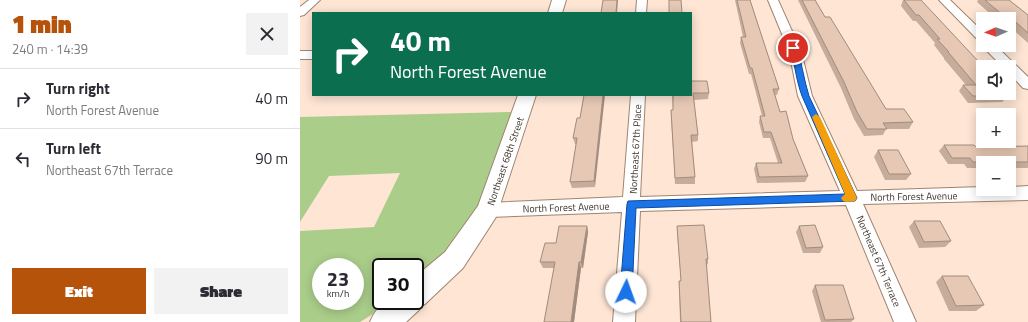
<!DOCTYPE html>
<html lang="en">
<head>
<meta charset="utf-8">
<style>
	:root { --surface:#fff; --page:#f2f2f3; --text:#2b2b33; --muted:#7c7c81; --line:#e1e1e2; --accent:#b45309 }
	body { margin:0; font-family:"Titillium Web",sans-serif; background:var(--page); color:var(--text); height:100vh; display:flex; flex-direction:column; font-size:15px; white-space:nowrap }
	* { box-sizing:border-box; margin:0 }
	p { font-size:13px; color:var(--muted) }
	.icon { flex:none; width:22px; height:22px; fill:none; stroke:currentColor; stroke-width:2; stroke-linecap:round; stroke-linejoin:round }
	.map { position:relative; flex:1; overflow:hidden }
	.details { display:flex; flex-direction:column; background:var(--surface); width:300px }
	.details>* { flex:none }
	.hud { position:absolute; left:12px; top:12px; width:380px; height:84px; border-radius:0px; box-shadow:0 2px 10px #0003; background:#0b6e4f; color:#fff; overflow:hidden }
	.needle { width:26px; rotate:268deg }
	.controls { position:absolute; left:676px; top:12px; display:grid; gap:8px }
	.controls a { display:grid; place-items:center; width:40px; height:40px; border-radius:0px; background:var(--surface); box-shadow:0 2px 10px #0003; font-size:20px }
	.speed { position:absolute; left:12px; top:258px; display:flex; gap:8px; font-size:20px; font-weight:700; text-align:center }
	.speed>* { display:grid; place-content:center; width:52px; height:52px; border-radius:50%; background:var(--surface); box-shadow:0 2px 10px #0003; line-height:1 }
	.speed small { font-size:10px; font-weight:400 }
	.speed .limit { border:2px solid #111; border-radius:6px; background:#fff; color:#111 }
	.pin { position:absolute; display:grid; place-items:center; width:34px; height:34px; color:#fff; margin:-17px; border:2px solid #fff; border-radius:50%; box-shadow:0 1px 4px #0007 }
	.me { position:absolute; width:44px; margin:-22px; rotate:3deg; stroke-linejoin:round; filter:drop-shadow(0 0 3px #0008) }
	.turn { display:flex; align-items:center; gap:14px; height:84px; padding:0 12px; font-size:18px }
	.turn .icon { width:52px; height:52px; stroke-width:2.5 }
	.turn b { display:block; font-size:28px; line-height:34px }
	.round { display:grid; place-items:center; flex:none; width:42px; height:42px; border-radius:0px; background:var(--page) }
	.overview { display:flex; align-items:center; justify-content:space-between; height:68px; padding:0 12px }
	h1 { font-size:24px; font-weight:800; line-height:30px; color:var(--accent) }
	.action { display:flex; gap:8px; margin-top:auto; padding:8px 12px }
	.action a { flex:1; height:46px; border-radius:0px; background:var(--accent); color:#fff; font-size:16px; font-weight:800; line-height:46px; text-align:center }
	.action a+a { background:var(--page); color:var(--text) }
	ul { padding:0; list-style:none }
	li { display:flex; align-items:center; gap:12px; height:60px; padding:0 12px; border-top:1px solid var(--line) }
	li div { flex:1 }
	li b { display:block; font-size:15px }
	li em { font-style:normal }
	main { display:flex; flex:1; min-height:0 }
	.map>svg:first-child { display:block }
</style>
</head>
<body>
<main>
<section class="details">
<div class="overview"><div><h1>1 min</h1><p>240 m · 14:39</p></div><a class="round"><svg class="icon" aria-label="close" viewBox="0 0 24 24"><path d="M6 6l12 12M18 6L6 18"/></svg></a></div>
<ul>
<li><svg class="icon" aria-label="right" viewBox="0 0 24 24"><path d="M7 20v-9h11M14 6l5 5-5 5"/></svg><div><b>Turn right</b><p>North Forest Avenue</p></div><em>40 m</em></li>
<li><svg class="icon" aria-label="left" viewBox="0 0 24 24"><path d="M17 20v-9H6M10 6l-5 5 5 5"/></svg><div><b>Turn left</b><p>Northeast 67th Terrace</p></div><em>90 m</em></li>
</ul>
<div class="action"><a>Exit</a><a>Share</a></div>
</section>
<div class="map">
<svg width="728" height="322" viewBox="0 0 728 322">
	<rect width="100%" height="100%" fill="#fee5d4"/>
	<path fill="#aacd8a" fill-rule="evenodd" d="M213 112 189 183 172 218 142 256 115 279V267H81V301H90L81 309 60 322H0V231L74 227 100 173 29 176 0 222V117ZM21 267H55V301H21Z"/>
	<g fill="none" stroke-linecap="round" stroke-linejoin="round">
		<g stroke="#9f8471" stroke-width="2">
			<path id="minor" d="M9 0H20L4 15 0 16V7Z
				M337 0H347L346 13H336Z
				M468 0H478L501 51 512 96 557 191 683 187V189H709V187L728 186V200L563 204 616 322H594L546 205 340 211 335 322H313L322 212 188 217 182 215 179 210 182 205 188 203 323 197 331 95H345L340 197 540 191 498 96 489 51Z
				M639 0H650L683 32V42L679 41Z
				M683 44V45H695L728 77V89L723 88 709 73V67H703L684 48 682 45Z
				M0 51H13V59H0Z"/>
		</g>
		<g stroke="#9f8471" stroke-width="2">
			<path id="tertiary" d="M252 0H266L262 13H248Z
				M218 95H236L196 217 163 268 125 304 121 306 119 310 106 322H70C80 298 92 301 115 301V277L145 252 178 206Z"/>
		</g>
		<use href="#minor" fill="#fff" fill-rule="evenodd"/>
		<use href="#tertiary" fill="#fff" fill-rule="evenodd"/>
	</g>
	<path fill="#c6ac9b" d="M435 0H450L479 89 477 95H475L480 112 493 139 508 176 505 182 457 183 454 169 456 163H478L470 138H463L459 122 460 116H462L451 74H449L440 43 441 37H443Z
		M498 0H515L525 17 586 109 613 122 609 129H586L583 135 564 136 554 119 541 88Z
		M603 0H621L683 93 708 96 702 102 668 103 659 91 663 85H666L644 59V58L634 45 635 43 616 21H613L601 6Z
		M678 0H709L728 15V43L709 26V19H696L677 2Z
		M391 81 409 93 408 99 394 100 398 135V141L392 142 395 177V184H375L371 117V110H373L372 95H391Z
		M284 95 295 187 272 188 270 182 276 144H275L273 138 280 118Z
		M644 145 676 147 728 146V168H709V163H683V168H667L664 164H648L639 151Z
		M578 150 611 174 606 180H585L574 157Z
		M614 221 651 241 645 247 619 248 609 227Z
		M287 226 288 232 283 268H281L274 322H244L254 268H243L240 262 256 243Z
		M377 226 408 259V264L406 265 411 322H380L379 286V281H381L377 232Z
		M499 226 523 247 520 253H503L496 232Z
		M642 276 684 305 676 311H649L636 282Z
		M515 285 554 319 551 322H521L512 291Z"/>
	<path fill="#a18c7e" d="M317 0H318L317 13H316Z
		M303 95H305L295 187 294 181Z
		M287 226 288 232 283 268 281 262Z
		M279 262 281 268 274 322H271Z"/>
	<path fill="#e6c8b4" stroke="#a18c7e" d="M303 0H317L316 13H301Z
		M369 0H381L382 13H369Z
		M437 0H450L479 89H473L480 112 486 111 493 139 508 176 459 177 456 163H482L471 132H464L460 116H465L452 68H450L441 37H446Z
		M502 0H515L525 17H530L586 109H604L613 122 583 123 587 129H567L557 112 544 82Z
		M604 0H621L678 61H680L683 67V93H705L708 96H673L663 85H676L648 52H649L637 39H640L619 15H616Z
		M685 0H709L728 15V33L709 16H704Z
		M391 81H407L409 93H393L398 135H391L395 177 375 178 371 110H373V95H391Z
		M284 95H303L294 181 270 182 277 138H273L277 118H280Z
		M644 145H674L676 147 728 146V162H673L670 158H652Z
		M578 150H598L611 174H589Z
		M614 221H640L651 241 624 242Z
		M404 225 408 259H406L411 322H381L379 281H381L377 226Z
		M515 225 523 247 506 248 499 226Z
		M259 226H287L281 262H279L271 322H244L255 262H240L245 243H256Z
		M642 276H668L684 305 656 306Z
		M515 285H543L554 319 525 320Z"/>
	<path fill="#1a73e8" stroke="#114b97" d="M493 46 497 48C502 64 504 80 509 96L557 198 555 201 336 208 332 292 330 296 326 298 322 296 320 292 327 204 328 201 545 194 502 96C496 80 495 64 490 48Z"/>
	<path fill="#f59e0b" d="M516 114 520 117 557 198 555 201 546 202 543 201 541 198 545 194 512 117Z"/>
	<g text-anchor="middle" stroke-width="4" stroke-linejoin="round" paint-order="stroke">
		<g font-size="10" fill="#3e322a" stroke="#fff">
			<text transform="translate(335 149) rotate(-87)" y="4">Northeast 67th Place</text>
			<text transform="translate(205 161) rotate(-71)" y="4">Northeast 68th Street</text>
			<text transform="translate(614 196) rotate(-1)" y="4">North Forest Avenue</text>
			<text transform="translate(266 207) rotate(-2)" y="4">North Forest Avenue</text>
			<text transform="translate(579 261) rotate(67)" y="4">Northeast 67th Terrace</text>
		</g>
	</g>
</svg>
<div class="controls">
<a><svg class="needle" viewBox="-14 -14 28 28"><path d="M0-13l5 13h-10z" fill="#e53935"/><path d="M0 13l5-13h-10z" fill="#7c7c81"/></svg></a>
<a><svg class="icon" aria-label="sound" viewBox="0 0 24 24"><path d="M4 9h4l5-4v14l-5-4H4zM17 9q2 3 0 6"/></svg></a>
<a>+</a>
<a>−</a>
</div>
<div class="speed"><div>23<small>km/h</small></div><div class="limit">30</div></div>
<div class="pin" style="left:493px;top:48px;background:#d93025"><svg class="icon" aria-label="arrive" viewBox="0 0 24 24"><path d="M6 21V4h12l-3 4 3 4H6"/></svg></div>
<svg class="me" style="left:326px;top:292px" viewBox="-20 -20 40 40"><circle r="19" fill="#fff"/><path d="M0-13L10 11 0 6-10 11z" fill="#1a73e8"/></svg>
<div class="hud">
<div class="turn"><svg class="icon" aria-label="right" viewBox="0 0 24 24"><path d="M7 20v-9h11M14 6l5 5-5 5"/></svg><div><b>40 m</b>North Forest Avenue</div></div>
</div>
</div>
</main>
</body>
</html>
